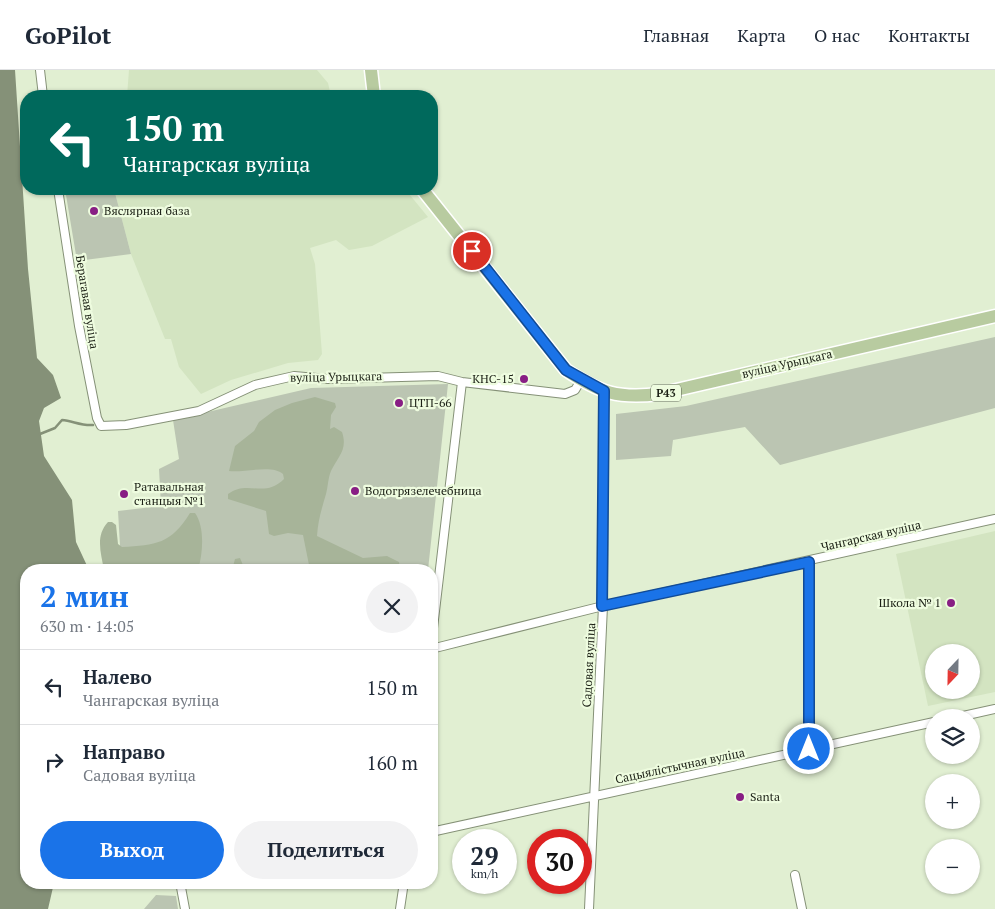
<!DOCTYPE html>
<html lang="ru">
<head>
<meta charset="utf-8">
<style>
	:root { --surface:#fff; --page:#f2f2f3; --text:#1f2937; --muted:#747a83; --line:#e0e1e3; --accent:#1a73e8 }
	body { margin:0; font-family:"PT Serif",serif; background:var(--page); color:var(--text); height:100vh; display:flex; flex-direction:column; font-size:19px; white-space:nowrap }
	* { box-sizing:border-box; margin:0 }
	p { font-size:16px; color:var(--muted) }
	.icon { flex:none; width:28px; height:28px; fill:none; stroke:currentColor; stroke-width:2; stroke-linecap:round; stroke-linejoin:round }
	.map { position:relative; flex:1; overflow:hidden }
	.side { position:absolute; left:20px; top:494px; width:418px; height:325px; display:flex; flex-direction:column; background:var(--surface); border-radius:20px; box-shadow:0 1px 4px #0004 }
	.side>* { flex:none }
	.top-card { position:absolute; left:20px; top:20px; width:418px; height:105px; border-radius:20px; box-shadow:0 1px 4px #0004; background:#00695c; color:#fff; overflow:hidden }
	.needle { width:32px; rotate:202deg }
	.fabs { position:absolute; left:925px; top:574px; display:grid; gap:10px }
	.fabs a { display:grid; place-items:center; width:55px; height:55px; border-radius:50%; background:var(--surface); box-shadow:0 1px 4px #0004; font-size:25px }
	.speed { position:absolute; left:452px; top:759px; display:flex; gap:10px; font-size:25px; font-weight:700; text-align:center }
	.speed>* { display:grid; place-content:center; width:65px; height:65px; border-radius:50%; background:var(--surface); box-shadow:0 1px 4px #0004; line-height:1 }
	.speed small { font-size:12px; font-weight:400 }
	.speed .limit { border:8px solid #d22; background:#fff; color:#111 }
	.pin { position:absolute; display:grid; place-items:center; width:42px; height:42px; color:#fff; margin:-21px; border:2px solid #fff; border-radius:50%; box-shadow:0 1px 5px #0007 }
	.me { position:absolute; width:55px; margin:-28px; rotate:0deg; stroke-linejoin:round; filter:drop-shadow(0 0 4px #0008) }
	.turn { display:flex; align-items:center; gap:18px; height:105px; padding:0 20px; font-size:22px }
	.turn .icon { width:65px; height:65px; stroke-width:2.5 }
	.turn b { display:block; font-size:35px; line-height:42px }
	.round { display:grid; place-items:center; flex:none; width:52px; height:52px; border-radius:26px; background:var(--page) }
	.head { display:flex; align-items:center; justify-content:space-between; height:85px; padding:0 20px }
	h1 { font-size:30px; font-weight:800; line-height:38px; color:var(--accent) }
	.button { display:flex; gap:10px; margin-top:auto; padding:10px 20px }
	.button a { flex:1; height:58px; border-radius:30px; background:var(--accent); color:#fff; font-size:20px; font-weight:800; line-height:58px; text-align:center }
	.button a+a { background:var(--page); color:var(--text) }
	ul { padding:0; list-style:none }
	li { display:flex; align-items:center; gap:15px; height:75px; padding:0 20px; border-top:1px solid var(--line) }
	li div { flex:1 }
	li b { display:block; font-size:19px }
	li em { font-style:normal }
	header { display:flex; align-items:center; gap:30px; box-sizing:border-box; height:70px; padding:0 25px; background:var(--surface); border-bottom:1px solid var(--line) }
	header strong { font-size:24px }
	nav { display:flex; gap:28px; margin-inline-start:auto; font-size:18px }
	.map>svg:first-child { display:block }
</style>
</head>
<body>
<header>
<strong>GoPilot</strong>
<nav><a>Главная</a><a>Карта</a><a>О нас</a><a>Контакты</a></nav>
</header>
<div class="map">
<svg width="995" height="839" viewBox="0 0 995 839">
	<rect width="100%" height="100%" fill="#e1efd2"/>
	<path fill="#d3e4c1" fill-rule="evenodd" d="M129 0H317L328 13 331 26H127Z
		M114 119H405L428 147 372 176 349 180 336 170 310 178 315 194 322 284 318 290 288 293 231 310 201 324 179 297 171 269H165L131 184Z
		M995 461V622L928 636 896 484ZM934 582H971V620H934Z"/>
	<path fill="#bbc5b2" d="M65 119H114L131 184 77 191Z
		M995 267V338L780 395 745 357 673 370 671 386 616 390V344L686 336Z
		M448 314 428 500H134L120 476 118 441 161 436 159 399 179 389 173 350 311 318Z
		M156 825 176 826 178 839H144Z"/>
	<path fill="#a7b499" d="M315 327 335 333 336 337 331 345 330 359 334 357 342 362C348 380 338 386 331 401 328 408 328 417 326 424 322 438 318 450 317 466L363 488 387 486 399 492 400 500H310L303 465 288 463 274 466 269 464 266 441 228 429V424C248 409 264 429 284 409L283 404C272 394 245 403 229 401L235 376 254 361 259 352 275 340 292 333Z
		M190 443H195C205 457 203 483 198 500H104C101 483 95 466 108 452H112L116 455 118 474 122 477C156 475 171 474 190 443Z
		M240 488 245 500H232L235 489Z"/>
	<path fill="#859178" d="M0 0H15L28 199 37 288 53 305 61 328 44 338 39 351 44 386 72 430 76 472 89 500H26V812L54 813 48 839H0Z"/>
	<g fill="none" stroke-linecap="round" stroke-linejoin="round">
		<path stroke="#859178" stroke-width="2.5" d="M40 364 55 358 62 350C73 351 81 356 93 355"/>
		<g stroke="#859177" stroke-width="10">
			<path id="minor" d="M40 0 43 26
				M58 119 79 256 97 348 101 356 126 355 199 341 255 315 294 306 328 309 438 306 462 312 565 324 575 320 581 310
				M431 575 462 312
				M431 579 603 536 995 449
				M954 648 995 639
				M809 679V492
				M431 762 934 652
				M795 805 802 839
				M180 812 185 839
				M400 839 404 812
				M589 839 603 536 604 321"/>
		</g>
		<g stroke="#fff" stroke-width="15">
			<path id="primary" d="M371 0 374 26
				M422 119 566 300C600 323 618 329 659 324L995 246"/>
		</g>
		<use href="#minor" stroke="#fff" stroke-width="8"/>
		<use href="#primary" stroke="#b8cba0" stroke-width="12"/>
	</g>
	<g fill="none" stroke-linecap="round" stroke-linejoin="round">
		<g stroke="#114b97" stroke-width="12">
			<path id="route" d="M472 181 566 300 604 321 602 536 809 492V679"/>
		</g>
		<use href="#route" stroke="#1a73e8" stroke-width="9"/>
	</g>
	<g fill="#881e84" stroke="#eefcdf" stroke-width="2">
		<circle cx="94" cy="141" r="5"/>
		<circle cx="524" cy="309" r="5"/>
		<circle cx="399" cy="333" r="5"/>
		<circle cx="355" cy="421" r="5"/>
		<circle cx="124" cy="424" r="5"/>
		<circle cx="951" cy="533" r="5"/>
		<circle cx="740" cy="727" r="5"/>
	</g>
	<g text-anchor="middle" stroke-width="4.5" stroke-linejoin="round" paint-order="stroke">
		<rect fill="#eefcdf" stroke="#5b6352" stroke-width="1" x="651" y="314.5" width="30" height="17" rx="4"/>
		<g font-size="11" font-weight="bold" fill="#1c2116">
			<text x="666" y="327">Р43</text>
		</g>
		<g font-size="12" fill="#1c2116" stroke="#eefcdf" text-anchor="start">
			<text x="104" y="145">Вяслярная база</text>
			<text x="514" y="313" text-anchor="end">КНС-15</text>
			<text x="409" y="337">ЦТП-66</text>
			<text x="134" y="421">Ратавальная<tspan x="134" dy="14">станцыя №1</tspan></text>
			<text x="365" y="425">Водогрязелечебница</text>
			<text x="941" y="537" text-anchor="end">Школа № 1</text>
			<text x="750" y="731">Santa</text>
		</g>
		<g font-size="12" fill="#1c2116" stroke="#eefcdf">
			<text transform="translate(87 232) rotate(81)" y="4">Берагавая вуліца</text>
			<text transform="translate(787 294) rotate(-13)" y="4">вуліца Урыцкага</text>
			<text transform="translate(336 307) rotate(-1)" y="4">вуліца Урыцкага</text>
			<text transform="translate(871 466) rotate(-13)" y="4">Чангарская вуліца</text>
			<text transform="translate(589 595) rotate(-87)" y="4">Садовая вуліца</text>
			<text transform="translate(680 696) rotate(-12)" y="4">Сацыялістычная вуліца</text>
		</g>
	</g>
</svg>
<div class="fabs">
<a><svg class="needle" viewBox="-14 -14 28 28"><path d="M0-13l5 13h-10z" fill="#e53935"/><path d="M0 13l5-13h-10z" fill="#747a83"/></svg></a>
<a><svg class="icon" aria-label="layers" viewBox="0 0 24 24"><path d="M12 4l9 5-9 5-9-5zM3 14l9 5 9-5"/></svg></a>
<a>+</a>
<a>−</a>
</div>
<div class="speed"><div>29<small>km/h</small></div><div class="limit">30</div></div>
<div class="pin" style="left:472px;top:181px;background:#d93025"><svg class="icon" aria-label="arrive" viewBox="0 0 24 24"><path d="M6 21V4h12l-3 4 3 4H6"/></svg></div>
<svg class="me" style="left:809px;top:679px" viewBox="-20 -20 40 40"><circle r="17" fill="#1a73e8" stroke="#fff" stroke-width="3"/><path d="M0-11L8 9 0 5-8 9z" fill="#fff"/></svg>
<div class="top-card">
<div class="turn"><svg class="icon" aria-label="left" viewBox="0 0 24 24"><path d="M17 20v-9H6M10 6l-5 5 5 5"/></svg><div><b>150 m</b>Чангарская вуліца</div></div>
</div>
<section class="side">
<div class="head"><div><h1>2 мин</h1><p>630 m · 14:05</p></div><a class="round"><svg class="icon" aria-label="close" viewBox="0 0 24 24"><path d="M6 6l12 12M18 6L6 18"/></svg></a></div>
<ul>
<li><svg class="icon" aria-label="left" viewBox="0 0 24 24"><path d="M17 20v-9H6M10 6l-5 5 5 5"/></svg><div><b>Налево</b><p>Чангарская вуліца</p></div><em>150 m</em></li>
<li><svg class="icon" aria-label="right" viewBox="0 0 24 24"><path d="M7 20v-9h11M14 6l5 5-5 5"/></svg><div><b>Направо</b><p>Садовая вуліца</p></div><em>160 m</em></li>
</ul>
<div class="button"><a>Выход</a><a>Поделиться</a></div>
</section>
</div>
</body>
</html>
